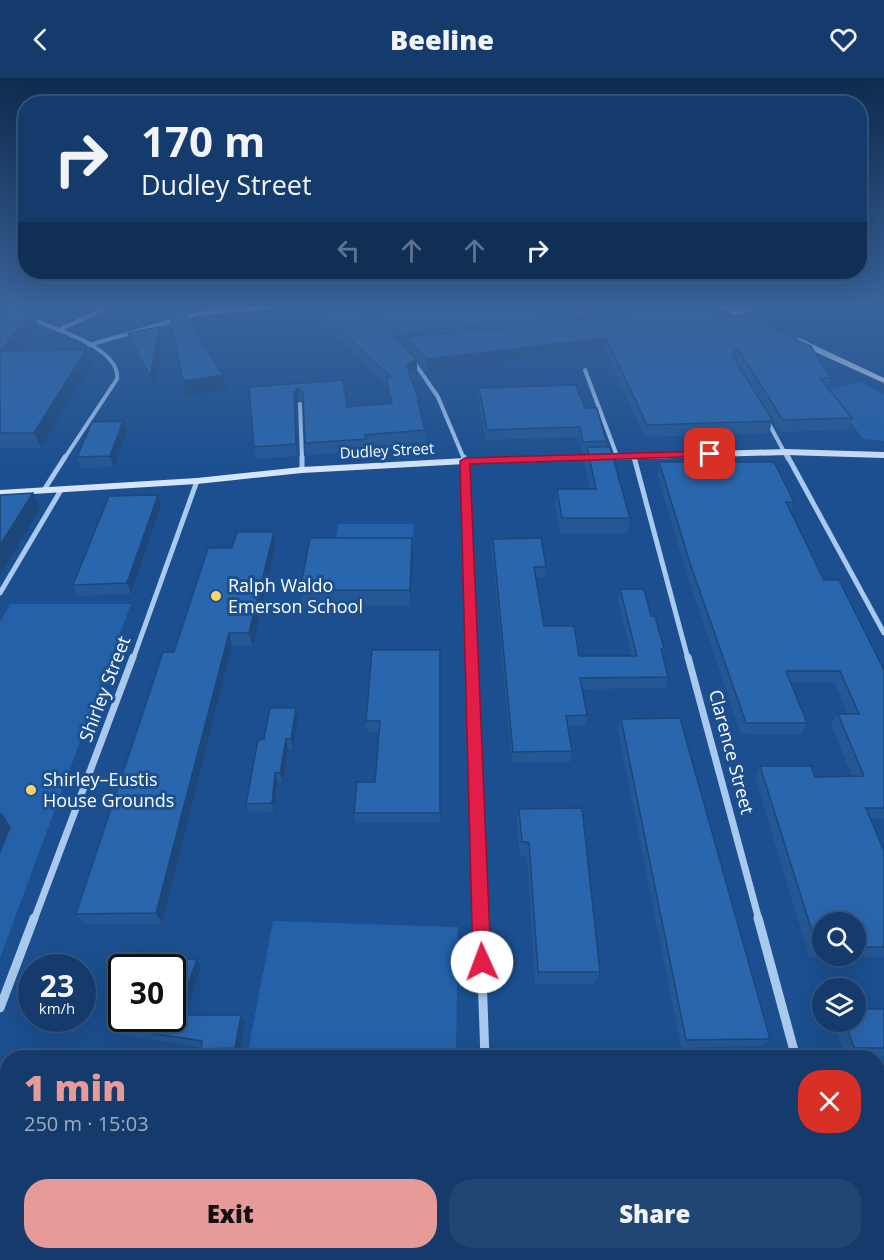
<!DOCTYPE html>
<html lang="en">
<head>
<meta charset="utf-8">
<style>
	:root { --surface:#143b6b; --page:#214673; --text:#f1f3f6; --muted:#9dadc1; --line:#33557e; --accent:#e69b98 }
	body { margin:0; font-family:"Open Sans",sans-serif; background:var(--page); color:var(--text); height:100vh; display:flex; flex-direction:column; font-size:22px; white-space:nowrap }
	* { box-sizing:border-box; margin:0 }
	p { font-size:20px; color:var(--muted) }
	.icon { flex:none; width:33px; height:33px; fill:none; stroke:currentColor; stroke-width:2; stroke-linecap:round; stroke-linejoin:round }
	.map { position:relative; flex:1; overflow:hidden }
	.drawer { position:absolute; left:0px; top:972px; width:885px; height:210px; display:flex; flex-direction:column; background:var(--surface); border-radius:24px 24px 0 0; box-shadow:0 6px 24px #0002,0 0 0 2px var(--line) }
	.drawer>* { flex:none }
	.top-card { position:absolute; left:18px; top:18px; width:849px; height:183px; border-radius:24px; box-shadow:0 6px 24px #0002,0 0 0 2px var(--line); background:#143b6b; color:var(--text); overflow:hidden }
	.controls { position:absolute; left:812px; top:834px; display:grid; gap:12px }
	.controls a { display:grid; place-items:center; width:54px; height:54px; border-radius:50%; background:var(--surface); box-shadow:0 6px 24px #0002,0 0 0 2px var(--line); font-size:30px }
	.speed { position:absolute; left:18px; top:876px; display:flex; gap:12px; font-size:30px; font-weight:700; text-align:center }
	.speed>* { display:grid; place-content:center; width:78px; height:78px; border-radius:50%; background:var(--surface); box-shadow:0 6px 24px #0002,0 0 0 2px var(--line); line-height:1 }
	.speed small { font-size:15px; font-weight:400 }
	.speed .limit { border:3px solid #111; border-radius:9px; background:#fff; color:#111 }
	.pin { position:absolute; display:grid; place-items:center; width:51px; height:51px; color:#fff; margin:-26px; border-radius:12px; box-shadow:0 3px 9px #0006 }
	.me { position:absolute; width:66px; margin:-33px; rotate:358deg; stroke-linejoin:round; filter:drop-shadow(0 0 4px #0008) }
	.turn { display:flex; align-items:center; gap:21px; height:126px; padding:0 24px; font-size:27px }
	.turn .icon { width:78px; height:78px; stroke-width:2.5 }
	.turn b { display:block; font-size:42px; line-height:51px }
	.lanes { display:flex; align-items:center; height:57px; padding:0 24px; background:#0003; justify-content:center; gap:30px; direction:ltr }
	.lanes .off { opacity:.35 }
	.round { display:grid; place-items:center; flex:none; width:63px; height:63px; border-radius:24px; background:var(--page) }
	.summary { display:flex; align-items:center; justify-content:space-between; height:102px; padding:0 24px }
	h1 { font-size:36px; font-weight:800; line-height:45px; color:var(--accent) }
	.button { display:flex; gap:12px; margin-top:auto; padding:12px 24px }
	.button a { flex:1; height:69px; border-radius:24px; background:var(--accent); color:#111; font-size:24px; font-weight:800; line-height:69px; text-align:center }
	.button a+a { background:var(--page); color:var(--text) }
	header { display:flex; justify-content:space-between; align-items:center; height:78px; padding:0 24px; background:var(--surface); font-size:27px; font-weight:800 }
	.map>svg:first-child { display:block }
</style>
</head>
<body>
<header><svg class="icon" aria-label="back" viewBox="0 0 24 24"><path d="M15 5l-7 7 7 7"/></svg>Beeline<svg class="icon" aria-label="heart" viewBox="0 0 24 24"><path d="M12 20l-8-8c-3-5 5-10 8-4 3-6 11-1 8 4z"/></svg></header>
<div class="map">
<svg width="884" height="1182" viewBox="0 0 884 1182">
	<rect width="100%" height="100%" fill="#1b4f8f"/>
	<path fill="#2461a8" d="M122 227H228L179 232 151 239Z
		M859 304 884 316V363L863 361 827 312Z
		M338 446H414L413 473H334Z
		M10 526H131L0 880V544Z
		M273 843 458 849 456 979H247Z"/>
	<g fill="none" stroke-linecap="round" stroke-linejoin="round">
		<path stroke="#a9c9ee" stroke-width="4" d="M738 236 761 227
			M30 241C53 250 121 270 117 301L64 381
			M59 252 112 227
			M89 267 196 236 291 227
			M414 284 438 319 464 381
			M585 292 617 378
			M300 326 302 381
			M767 342 788 381
			M633 377 634 381"/>
		<path stroke="#a9c9ee" stroke-width="5" d="M302 379V392
			M464 379 472 581
			M634 379 688 581
			M788 379 884 555
			M44 412 65 379
			M0 515 61 412
			M133 581 197 403"/>
		<path stroke="#a9c9ee" stroke-width="7" d="M472 579 480 842
			M688 579 759 842
			M34 842 133 579"/>
		<path stroke="#a9c9ee" stroke-width="9" d="M480 840 485 980
			M758 840 796 980
			M0 930 34 840
			M492 1174V1182
			M849 1174 851 1182"/>
		<path fill="#d6e6fa" fill-rule="evenodd" d="M716 227H725L760 244 753 246Z
			M793 260H799L884 300V305L793 264Z
			M786 371 884 374V380L786 377 465 386 302 395 197 406 0 418V412L197 400 302 389 465 380Z"/>
	</g>
	<path fill="#245895" fill-rule="evenodd" d="M0 227H105L73 241 50 232 43 241 34 238 38 248 18 273 91 287 41 370H0Z
		M311 227H704L724 241 831 300 827 309 852 340 847 352 779 354 772 344 769 355 645 359 604 271 427 293 407 270V262L399 263 394 259 417 282V294L409 296 420 325V332L425 352V364L366 369 367 373 306 377 305 365 303 325 299 322 296 326 297 378 256 381 254 369 249 309 343 302 347 329 390 326 387 306 312 237Z
		M159 249 163 262 154 313 132 268 128 255Z
		M479 310 585 330 606 363 605 369 630 440 627 456H560L555 427 557 411H590L584 385 586 374H582L579 359 486 362 478 320Z
		M127 353 114 389 81 390 77 379Z
		M659 384 794 424 791 434 824 502 884 592V741H870L884 773V879H809L755 699 760 688 815 699 852 698 831 647 838 636H847L834 604 791 605 807 645 801 657 741 656 688 500 657 396ZM822 844H855V878H822Z
		M161 428 131 516 78 518 73 507Z
		M274 454 276 466 253 568H232L162 846H84L76 836 174 574 232 470Z
		M493 461 546 489 545 499 536 500 544 548 579 578H632L618 522 620 511 651 538 664 571 662 578 668 599 665 610 582 611 587 637 585 648H568L572 673 570 684H512L492 471Z
		M413 476 410 528H303L300 512Z
		M440 572V745H355L354 735 375 704 379 654H367L366 643Z
		M298 639 293 671H288L283 704H278L274 734 249 735 246 726 264 661Z
		M621 641 770 961 763 968 681 970 618 652Z
		M519 731 600 894 595 906H535L527 778H520L517 745Z
		M197 882 201 890 184 937 245 945 239 978H205L201 970 116 956 110 949Z
		M884 931V978H845L834 944H855Z
		M884 1024V1056L878 1035V1028Z
		M8 1037V1138H0V1060Z
		M878 1061H884V1115L878 1095Z"/>
	<path fill="#1d4779" d="M38 227H48L50 232 43 241Z
		M69 227H105L73 241Z
		M644 227H686L572 247 573 239Z
		M33 234 38 248 6 287 0 273Z
		M159 249 163 262 154 313 150 299Z
		M606 260 604 271 427 293V281Z
		M86 272 91 287 41 370 34 355Z
		M417 282V294L406 297V286Z
		M223 297 226 312 187 318 183 303Z
		M298 310 299 322 296 326 297 378 296 366 294 315Z
		M123 343 127 353 114 389 110 378Z
		M33 415 40 431 0 497V467Z
		M158 417 161 428 131 516 127 505Z
		M274 454 276 466 253 568 249 555Z
		M412 460 413 476 410 528V512Z
		M229 555 232 568 162 846 156 835Z
		M296 630 298 639 293 671 291 661Z
		M286 661 288 671 283 704 280 695Z
		M275 695 278 704 274 734 272 725Z
		M1 734 11 749 0 776V735Z
		M197 882 201 890 181 945 176 937Z
		M241 937 245 945 239 978 235 970Z"/>
	<path fill="#2a66ad" stroke="#1d4779" stroke-width="1.5" d="M0 227H12L33 234 0 273 86 272 34 355H0Z
		M312 227H354L393 258 417 282 406 286 420 325 418 323 425 352 365 357 366 361 305 365 303 314 298 310 294 315 296 366 254 369 249 309 343 302 347 329 392 325 386 299H391Z
		M363 227H644L573 239 399 255Z
		M673 227H704L724 241 743 237 811 268 831 300H820L852 340 783 342 740 274 735 272 733 279 773 343 647 347 606 260 427 281 406 259 575 244Z
		M182 230 223 297 183 303 169 234Z
		M159 249 150 299 128 255Z
		M576 307 585 330H597L606 363 583 364 580 349 487 352 479 310Z
		M123 343 110 378 77 379 92 344Z
		M587 369H610L630 440H562L557 411H596Z
		M659 384H774L794 424H786L824 502H839L884 592V730H866L884 773V869H855V844H822V869H817L760 688H811L815 699 864 698 838 636H859L840 593H786L807 645H746L691 488Z
		M33 415 0 467V417Z
		M158 417 127 505 73 507 109 418Z
		M237 454H274L249 555H229L156 835 76 836 163 574H174L208 470H232Z
		M310 460H412L410 512H300Z
		M541 460 546 489H534L544 548H574L579 578H637L620 511H644L651 538H655L664 571H661L668 599 580 600 587 637 566 638 572 673 513 674 493 461Z
		M372 572H440V735H354L357 704H375L380 643H366Z
		M270 630H296L291 661H286L280 695H275L272 725 246 726 258 662 264 661Z
		M680 640 770 961 686 962 621 641Z
		M582 730 600 894H538L529 764H522L519 731Z
		M141 874 197 882 176 937H241L235 970 201 971 202 963 110 949 122 922V940H172V890H135Z
		M855 931H884V970H854L845 944H855Z
		M8 1037V1133H0V1060Z
		M878 1061H884V1078Z"/>
	<linearGradient id="sky" x2="0" y2="1"><stop stop-color="#0f2b4f"/><stop offset="0.58" stop-color="#39639b"/><stop offset="1" stop-color="#39639b" stop-opacity="0"/></linearGradient>
	<rect width="884" height="392" fill="url(#sky)"/>
	<path fill="#e11d48" stroke="#92132f" stroke-width="1.5" d="M710 373 714 374V378L470 386 491 884 488 890 482 893 475 890 473 884 460 383 465 380Z"/>
	<g fill="#ffd166" stroke="#1b4f8f" stroke-width="2">
		<circle cx="216" cy="518" r="6"/>
		<circle cx="31" cy="712" r="6"/>
	</g>
	<g text-anchor="middle" stroke-width="6" stroke-linejoin="round" paint-order="stroke">
		<g font-size="15" fill="#fff" stroke="#1b4f8f">
			<text transform="translate(387 373) rotate(-3)" y="5">Dudley Street</text>
		</g>
		<g font-size="18" fill="#fff" stroke="#1b4f8f" text-anchor="start">
			<text x="228" y="514">Ralph Waldo<tspan x="228" dy="21">Emerson School</tspan></text>
			<text x="43" y="708">Shirley–Eustis<tspan x="43" dy="21">House Grounds</tspan></text>
		</g>
		<g font-size="18" fill="#fff" stroke="#1b4f8f">
			<text transform="translate(105 611) rotate(-69)" y="6">Shirley Street</text>
			<text transform="translate(731 674) rotate(75)" y="6">Clarence Street</text>
		</g>
	</g>
</svg>
<div class="controls">
<a><svg class="icon" aria-label="search" viewBox="0 0 24 24"><circle cx="10" cy="10" r="6"/><path d="M15 15l6 6"/></svg></a>
<a><svg class="icon" aria-label="layers" viewBox="0 0 24 24"><path d="M12 4l9 5-9 5-9-5zM3 14l9 5 9-5"/></svg></a>
</div>
<div class="speed"><div>23<small>km/h</small></div><div class="limit">30</div></div>
<div class="pin" style="left:710px;top:376px;background:#d93025"><svg class="icon" aria-label="arrive" viewBox="0 0 24 24"><path d="M6 21V4h12l-3 4 3 4H6"/></svg></div>
<svg class="me" style="left:482px;top:884px" viewBox="-20 -20 40 40"><circle r="19" fill="#fff"/><path d="M0-13L10 11 0 6-10 11z" fill="#e11d48"/></svg>
<div class="top-card">
<div class="turn"><svg class="icon" aria-label="right" viewBox="0 0 24 24"><path d="M7 20v-9h11M14 6l5 5-5 5"/></svg><div><b>170 m</b>Dudley Street</div></div>
<div class="lanes"><svg class="icon off" aria-label="left" viewBox="0 0 24 24"><path d="M17 20v-9H6M10 6l-5 5 5 5"/></svg><svg class="icon off" aria-label="ahead" viewBox="0 0 24 24"><path d="M12 20V5M6 11l6-6 6 6"/></svg><svg class="icon off" aria-label="ahead" viewBox="0 0 24 24"><path d="M12 20V5M6 11l6-6 6 6"/></svg><svg class="icon" aria-label="right" viewBox="0 0 24 24"><path d="M7 20v-9h11M14 6l5 5-5 5"/></svg></div>
</div>
<section class="drawer">
<div class="summary"><div><h1>1 min</h1><p>250 m · 15:03</p></div><a class="round" style="background:#d93025;color:#fff"><svg class="icon" aria-label="close" viewBox="0 0 24 24"><path d="M6 6l12 12M18 6L6 18"/></svg></a></div>
<div class="button"><a>Exit</a><a>Share</a></div>
</section>
</div>
</body>
</html>
